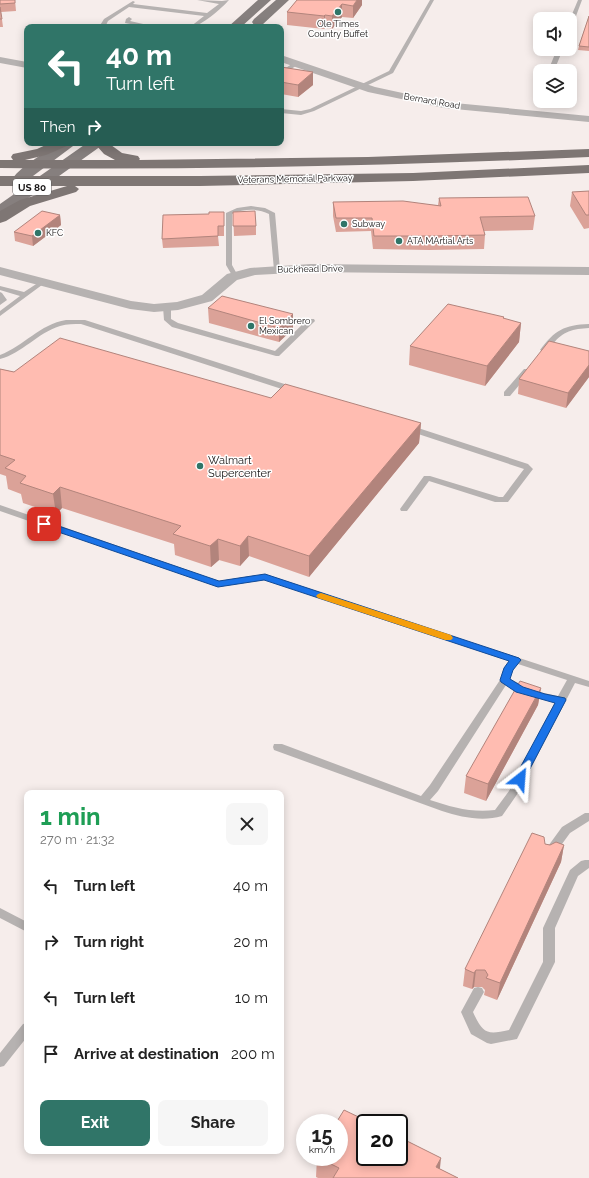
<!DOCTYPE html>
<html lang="en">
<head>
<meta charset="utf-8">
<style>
	:root { --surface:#fff; --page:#f6f6f6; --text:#222; --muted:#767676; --accent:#307568 }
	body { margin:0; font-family:Raleway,sans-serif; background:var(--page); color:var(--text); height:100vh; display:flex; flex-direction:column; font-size:15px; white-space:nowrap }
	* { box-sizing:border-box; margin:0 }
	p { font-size:13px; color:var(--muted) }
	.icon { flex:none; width:22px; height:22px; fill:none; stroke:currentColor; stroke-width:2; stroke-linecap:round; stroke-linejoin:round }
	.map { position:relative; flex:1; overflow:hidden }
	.details { position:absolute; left:24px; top:790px; width:260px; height:364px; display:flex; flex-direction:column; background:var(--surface); border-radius:8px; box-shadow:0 2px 10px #0003 }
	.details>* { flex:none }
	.banner { position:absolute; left:24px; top:24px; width:260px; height:122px; border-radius:8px; box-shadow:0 2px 10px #0003; background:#307568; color:#fff; overflow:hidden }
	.fabs { position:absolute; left:533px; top:12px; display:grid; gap:8px }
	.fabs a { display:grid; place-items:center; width:44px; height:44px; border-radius:8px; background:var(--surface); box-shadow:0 2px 10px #0003; font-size:20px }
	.speed { position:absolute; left:296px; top:1114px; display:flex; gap:8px; font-size:20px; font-weight:700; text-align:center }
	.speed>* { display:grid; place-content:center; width:52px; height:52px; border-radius:50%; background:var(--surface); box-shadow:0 2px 10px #0003; line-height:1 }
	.speed small { font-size:10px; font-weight:400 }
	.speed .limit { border:2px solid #111; border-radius:6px; background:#fff; color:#111 }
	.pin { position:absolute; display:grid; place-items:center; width:34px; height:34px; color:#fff; margin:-17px; border-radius:8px; box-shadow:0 2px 6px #0006 }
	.me { position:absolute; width:44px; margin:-22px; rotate:28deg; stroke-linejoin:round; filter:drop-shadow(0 0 3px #0008) }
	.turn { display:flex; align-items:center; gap:14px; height:84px; padding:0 16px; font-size:18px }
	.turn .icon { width:52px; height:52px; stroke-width:2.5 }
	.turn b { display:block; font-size:28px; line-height:34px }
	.then { display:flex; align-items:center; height:38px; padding:0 16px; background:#0003; gap:8px; font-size:15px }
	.round { display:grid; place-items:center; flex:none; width:42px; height:42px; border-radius:8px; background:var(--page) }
	.overview { display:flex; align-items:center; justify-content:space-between; height:68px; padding:0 16px }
	h1 { font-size:24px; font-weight:700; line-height:30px; color:#1e9e55 }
	.action { display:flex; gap:8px; margin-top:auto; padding:8px 16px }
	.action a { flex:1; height:46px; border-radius:8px; background:var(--accent); color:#fff; font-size:16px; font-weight:700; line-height:46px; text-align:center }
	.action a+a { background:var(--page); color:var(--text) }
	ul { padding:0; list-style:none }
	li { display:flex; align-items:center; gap:12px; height:56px; padding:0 16px }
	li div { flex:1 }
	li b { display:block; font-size:15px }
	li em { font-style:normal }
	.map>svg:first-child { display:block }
</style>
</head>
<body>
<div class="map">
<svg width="589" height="1178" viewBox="0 0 589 1178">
	<rect width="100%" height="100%" fill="#f6edeb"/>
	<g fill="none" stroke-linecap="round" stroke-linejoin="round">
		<path fill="#b6b2b1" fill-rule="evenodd" d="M197 0 222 1 229 0C222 8 201 27 190 27L204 16 129 7 108 21 105 27H99L104 19 133 1 135 2 133 4 207 13 219 4Z
			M430 0H434L393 73 314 111 301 115 281 113V109L301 111 310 109 389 71Z
			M578 0H582L573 24 570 26V19Z
			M129 17 132 19 130 21 152 26 146 27 125 23 126 19Z
			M557 49H563L554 71H548Z
			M295 62 300 63 287 72 281 73V69H284Z
			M251 206 265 208 275 213 280 270 277 272 274 270 269 214C258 208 244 209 232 214V265L238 276 235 278 233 277 226 265V213L237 208Z
			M44 279 47 281 46 282 0 316V311L20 296 0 290V286L24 292Z
			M0 292 2 293 7 300 0 305Z
			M167 305 171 307V319L178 323 275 351 308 319H314L315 321 279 356H276L172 327 164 320 163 307Z
			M66 320H85L297 388 298 390 294 392H291L81 324C74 324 67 324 60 326 37 333 23 353 0 359V355C24 346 40 324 66 320Z
			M589 324V328C573 329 563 331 553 344 550 347 548 351 544 352L540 350C555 330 564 325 589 324Z
			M524 369H530L531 371 510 396H504V392Z
			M406 426H412L528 464 533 469 508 502H495L429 481 407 511H401L400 509 424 476H430L499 497H503L524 469 406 430 405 428Z
			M0 505 219 581 265 574 268 575 589 681V687L575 683 518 793 502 816C482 822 461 817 442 811L274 750 273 747 274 744H282L421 796 430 785 500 680 504 668 510 661 265 580 218 587 215 586 0 511ZM518 664 567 680 558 696 535 691 510 679 513 669ZM506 685 528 696 555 702 509 791 495 810C472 813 451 807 430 800L438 791Z
			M585 813H589V821L570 833 554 855 550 856 546 855 545 852 546 849 562 827Z
			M585 860H589V868L578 876 555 928V962L517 1039 491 1044 487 1043 471 1034 461 1012 474 988 478 987 482 988 484 992 473 1012C483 1034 487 1035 509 1030L543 962V928L570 870 581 861Z
			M0 908 27 922V932L0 918Z
			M27 1023V1037L4 1066 0 1067V1053L23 1024Z"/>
		<path fill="#b6b2b1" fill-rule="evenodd" d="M281 55 375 87 444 102 589 116V122L444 108 368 92 281 62Z
			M0 57 27 62V68L0 63Z
			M311 264 589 267V275L311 272 255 275 237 280 212 301 178 310 154 312 130 309 0 275V267L131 301 154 304 177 302 202 295 227 274 250 268Z"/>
		<path fill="#867f7e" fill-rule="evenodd" d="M258 0H271L241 27H228Z
			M276 0H289L262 25H254L252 22 254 19Z
			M60 143H77L25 182 20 184 15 182 12 179C23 164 45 153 60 143Z
			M87 143H103L101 146 6 214 0 216V204Z"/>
		<path fill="#7e7674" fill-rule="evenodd" d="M50 143H69L67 146 46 155 25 160H115L104 154 96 145 97 143H111V145L122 153 138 156 140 159 139 160 368 157 589 149V157C393 166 197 170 0 168V160H13L11 157 13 154 37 149Z
			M589 165V173L413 181 200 186H75L79 189 76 192 30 206 6 221 0 223V211L20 200 67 186H0V176H200L413 173Z"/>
	</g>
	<path fill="#dba298" d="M0 0H15L16 11 1 12 3 27H0Z
		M297 0 362 5 353 18 342 17 332 29 325 28 324 29 287 25V12Z
		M589 16V51L578 50 579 46Z
		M281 67 313 72V85L298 97 281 94Z
		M589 191V228L584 229 570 206 572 192Z
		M439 198 535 216 533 230 484 231 485 235 484 249 429 250 373 249 371 231 336 232 333 216V202L438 205Z
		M224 212V236H218L219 246 163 248 162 239 209 214Z
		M233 212 256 226V235L234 236Z
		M60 215 61 225 33 246 15 241 14 232Z
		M208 308 293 329 279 342 209 323Z
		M504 317V319L521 323 519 342 485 386 409 365 410 346Z
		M589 351V377L566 408 518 394 519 379Z
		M0 369 14 372 271 398 421 423 419 443 309 577 249 556 240 566 219 560 211 567 175 555 174 544 62 508 56 514 23 503 21 494 8 489 6 476 0 474Z
		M541 688 538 705 486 801 464 793 466 776Z
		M545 844 550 845H564L561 862 497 1000 484 995 485 990 482 987H474L472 989 463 986 465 969Z
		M317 1157H339L440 1169 458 1178H318L316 1177Z"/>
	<path fill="#b2847c" d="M357 0H362V5L353 18V6Z
		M342 4V17L332 29V16Z
		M325 15V28L324 29V16Z
		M313 72V85L298 97V85Z
		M60 215 61 225 33 246 32 236Z
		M293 314V329L279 342V328Z
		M521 323 519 342 485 386 487 366Z
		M589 365V377L566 408 568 393Z
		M421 423 419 443 309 577V556Z
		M60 487 62 508 56 514 53 494Z
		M248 536 249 556 240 566V546Z
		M218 539 219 560 211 567 210 546Z
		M541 688 538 705 486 801 488 784Z
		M564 845 561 862 497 1000 500 983Z
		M476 970 474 987 472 989 474 973Z
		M441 1158 439 1178 436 1167Z"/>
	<path fill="#ffbcb1" stroke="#b2847c" d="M0 0H15V3L0 4Z
		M297 0H357L353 6 342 4 332 16 325 15 324 16 287 12Z
		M0 7 2 19H0Z
		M589 16V47L579 46Z
		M281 67 313 72 298 85 281 82Z
		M589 191V215H586L572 192Z
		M528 197 535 216 480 217 485 235 430 236H374L372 218H336L333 202 403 201 441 206 439 198Z
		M42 211 60 215 32 236 14 232Z
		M255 211 256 226H233V212Z
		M209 212H224V226H218V236L162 239 163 215 209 214Z
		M222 296 293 314 279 328 208 308Z
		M448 304 504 317 503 318 521 323 487 366 410 346Z
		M60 338 271 398 285 384 421 423 309 556 248 536 240 546 218 539 210 546 173 534 181 526 60 487 53 494 20 483 26 476 5 468 15 460 0 455V369L14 372Z
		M549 341 589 351V365L568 393 519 379Z
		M520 681 541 688 488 784 466 776Z
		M532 833 544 837 545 844 550 845 556 842 564 845 500 983 486 978 488 975 485 970H476L474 973 465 969Z
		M344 1110 371 1123H365V1157H399V1137L441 1158 436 1167 458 1178H333L339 1168 317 1157H339V1123H336Z"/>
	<path fill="#1a73e8" stroke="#114b97" d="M44 521 219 581 265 574 268 575 519 658 521 660 513 670 510 679 523 687 545 694 565 698 566 700 523 782H516L514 779 555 703 516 692 501 682 500 680 504 668 509 661 264 580 218 587 215 586 41 526 40 524Z"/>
	<path fill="#f59e0b" d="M321 593 451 635 453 638 451 640H445L318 598 316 596 318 594Z"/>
	<g fill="#307568" stroke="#fff" stroke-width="1.5">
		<circle cx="338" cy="12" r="4"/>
		<circle cx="344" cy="224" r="4"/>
		<circle cx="38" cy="233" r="4"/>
		<circle cx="399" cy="241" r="4"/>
		<circle cx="251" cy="326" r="4"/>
		<circle cx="200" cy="466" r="4"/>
	</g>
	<g text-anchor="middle" stroke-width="3" stroke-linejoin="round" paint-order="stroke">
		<g font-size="9" fill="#171414" stroke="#fff" text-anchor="start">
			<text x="338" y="27" text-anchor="middle">Ole Times<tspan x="338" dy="10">Country Buffet</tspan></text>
			<text x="352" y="227">Subway</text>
			<text x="46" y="236">KFC</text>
			<text x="407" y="244">ATA MArtial Arts</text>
			<text x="259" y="324">El Sombrero<tspan x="259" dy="10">Mexican</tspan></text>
		</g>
		<g font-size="9" fill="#171414" stroke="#fff">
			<text transform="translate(432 101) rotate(10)" y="3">Bernard Road</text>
			<text transform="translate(295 179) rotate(-1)" y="3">Veterans Memorial Parkway</text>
			<text transform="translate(310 269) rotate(-1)" y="3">Buckhead Drive</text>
		</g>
		<rect fill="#fff" stroke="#5d5a5a" stroke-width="1" x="13" y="179" width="38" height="16" rx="3"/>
		<g font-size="10" font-weight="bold" fill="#171414">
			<text x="32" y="191">US 80</text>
		</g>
		<g font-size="11" fill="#171414" stroke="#fff" text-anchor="start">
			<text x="208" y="464">Walmart<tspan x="208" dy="13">Supercenter</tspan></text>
		</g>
	</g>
</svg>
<div class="fabs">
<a><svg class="icon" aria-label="sound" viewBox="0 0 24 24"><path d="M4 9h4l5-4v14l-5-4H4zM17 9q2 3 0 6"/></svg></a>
<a><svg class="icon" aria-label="layers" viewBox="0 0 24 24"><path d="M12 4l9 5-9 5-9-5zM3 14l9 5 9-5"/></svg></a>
</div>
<div class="speed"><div>15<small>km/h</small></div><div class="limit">20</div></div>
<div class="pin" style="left:44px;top:524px;background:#d93025"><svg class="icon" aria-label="arrive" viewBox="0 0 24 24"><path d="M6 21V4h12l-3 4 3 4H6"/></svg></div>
<svg class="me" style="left:520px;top:779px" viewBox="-20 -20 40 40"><path d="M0-17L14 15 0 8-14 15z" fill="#1a73e8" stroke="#fff" stroke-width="4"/></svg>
<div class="banner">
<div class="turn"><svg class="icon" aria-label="left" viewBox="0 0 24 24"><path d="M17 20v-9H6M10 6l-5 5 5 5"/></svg><div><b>40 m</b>Turn left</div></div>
<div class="then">Then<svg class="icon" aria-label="right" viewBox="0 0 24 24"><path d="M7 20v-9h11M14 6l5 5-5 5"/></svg></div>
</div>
<section class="details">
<div class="overview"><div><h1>1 min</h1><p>270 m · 21:32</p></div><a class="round"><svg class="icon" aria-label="close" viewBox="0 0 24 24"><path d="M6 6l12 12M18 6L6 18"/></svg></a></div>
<ul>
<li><svg class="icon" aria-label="left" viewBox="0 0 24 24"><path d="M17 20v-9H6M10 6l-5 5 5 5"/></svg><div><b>Turn left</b></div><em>40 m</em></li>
<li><svg class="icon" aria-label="right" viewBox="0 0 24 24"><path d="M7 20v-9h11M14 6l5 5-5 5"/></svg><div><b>Turn right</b></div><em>20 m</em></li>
<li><svg class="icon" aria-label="left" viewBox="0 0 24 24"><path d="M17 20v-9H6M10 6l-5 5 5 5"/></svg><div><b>Turn left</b></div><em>10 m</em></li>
<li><svg class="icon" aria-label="arrive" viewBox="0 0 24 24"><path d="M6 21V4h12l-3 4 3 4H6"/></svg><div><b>Arrive at destination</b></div><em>200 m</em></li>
</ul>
<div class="action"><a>Exit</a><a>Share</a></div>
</section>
</div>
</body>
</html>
